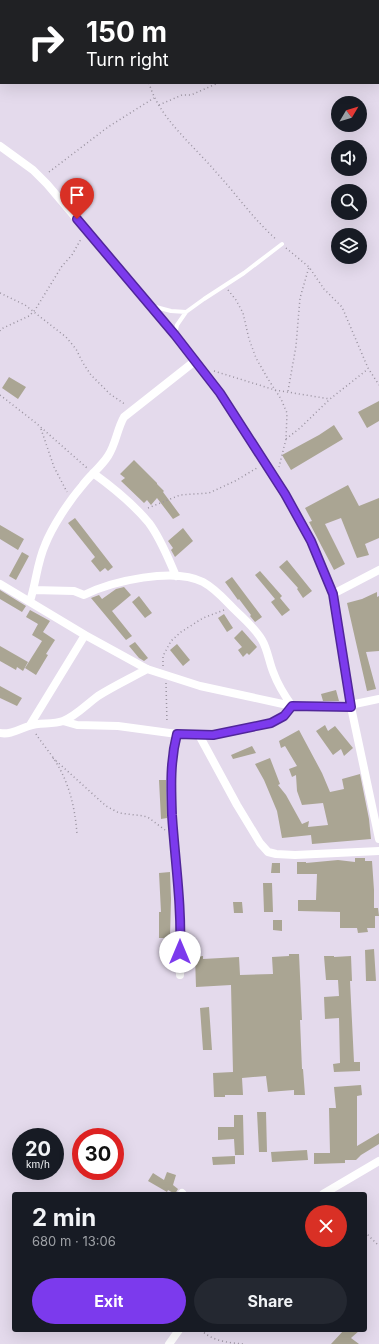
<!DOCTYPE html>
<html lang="en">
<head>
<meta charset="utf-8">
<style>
	:root { --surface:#171b24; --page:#242831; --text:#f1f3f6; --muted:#9ea1a6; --accent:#7c3aed }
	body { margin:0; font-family:Inter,sans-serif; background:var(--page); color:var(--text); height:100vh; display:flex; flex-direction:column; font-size:15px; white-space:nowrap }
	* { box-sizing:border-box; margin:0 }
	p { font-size:13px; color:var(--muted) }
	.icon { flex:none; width:22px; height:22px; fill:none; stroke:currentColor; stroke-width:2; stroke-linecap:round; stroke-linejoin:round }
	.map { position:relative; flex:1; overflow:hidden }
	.details { position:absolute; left:12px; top:1192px; width:355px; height:140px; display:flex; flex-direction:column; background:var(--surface); border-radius:4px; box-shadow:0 4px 16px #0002 }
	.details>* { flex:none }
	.banner { position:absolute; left:0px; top:0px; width:379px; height:84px; box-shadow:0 4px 16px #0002; background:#202124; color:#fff; overflow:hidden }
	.needle { width:26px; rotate:52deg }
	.controls { position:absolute; left:331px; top:96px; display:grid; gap:8px }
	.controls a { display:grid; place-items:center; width:36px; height:36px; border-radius:50%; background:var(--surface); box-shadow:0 4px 16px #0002; font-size:20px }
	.speed { position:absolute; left:12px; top:1128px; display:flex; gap:8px; font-size:20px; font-weight:700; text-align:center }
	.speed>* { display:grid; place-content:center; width:52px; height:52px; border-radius:50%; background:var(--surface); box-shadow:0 4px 16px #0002; line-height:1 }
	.speed small { font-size:10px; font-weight:400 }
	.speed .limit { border:6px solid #d22; background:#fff; color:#111 }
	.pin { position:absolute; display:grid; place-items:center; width:34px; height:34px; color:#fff; margin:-41px -17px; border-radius:50% 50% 50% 0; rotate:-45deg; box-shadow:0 0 4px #0007 }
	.pin .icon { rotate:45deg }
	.me { position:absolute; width:44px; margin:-22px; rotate:0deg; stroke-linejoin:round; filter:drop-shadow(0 0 3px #0008) }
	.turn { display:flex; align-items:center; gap:14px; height:84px; padding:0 20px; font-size:18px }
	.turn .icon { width:52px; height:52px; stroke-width:2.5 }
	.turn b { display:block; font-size:28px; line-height:34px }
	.round { display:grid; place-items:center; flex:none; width:42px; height:42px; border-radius:21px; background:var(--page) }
	.overview { display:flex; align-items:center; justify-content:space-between; height:68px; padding:0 20px }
	h1 { font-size:24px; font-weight:700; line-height:30px }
	.action { display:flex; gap:8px; margin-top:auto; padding:8px 20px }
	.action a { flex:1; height:46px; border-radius:24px; background:var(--accent); color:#fff; font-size:16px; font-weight:700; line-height:46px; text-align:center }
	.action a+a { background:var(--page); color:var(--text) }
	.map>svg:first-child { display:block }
</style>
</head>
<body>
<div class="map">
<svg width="379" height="1344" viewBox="0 0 379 1344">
	<rect width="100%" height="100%" fill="#e4daec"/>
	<path fill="#aaa593" d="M9 377 26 387 18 399 2 388Z
		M379 401V421L367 428 358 412Z
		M334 425 343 439 291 470 282 455 319 435Z
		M134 460 157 483V484L164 491 163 492 180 515 173 519 157 498 151 505 147 500 144 503 121 481 125 478 120 474Z
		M348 485 359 506 379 498V538L365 544 369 555 357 558 341 518 325 524 345 564 334 570 309 522 312 521 305 508Z
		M75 518 113 567 108 571 105 568 100 572 91 561 95 557 68 523Z
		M0 525 24 539 18 550 0 539Z
		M183 528 193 541 175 557 171 550 173 548 168 541Z
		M22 552 29 556 16 580 9 576Z
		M287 560 312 591 303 598 297 589 298 588 279 567Z
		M260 571 282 596 280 598 290 610 282 616 271 602 275 599 255 575Z
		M232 577 262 617 255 622 250 616 251 615 239 599 238 600 225 582Z
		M124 587 131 595 112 611 132 636 126 640 91 598 99 595 102 599 116 589Z
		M0 590 26 606 22 612 0 599Z
		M377 592V597L379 596V651L366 652 376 689 367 691 347 603 362 599Z
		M139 596 152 613 145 618 132 602Z
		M30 610 50 621 43 632 55 640 46 654 48 655 36 675 25 668 42 641 32 635 38 624 26 617Z
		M224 614 233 628 227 632 218 618Z
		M242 630 257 647 249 655 247 653 243 657 238 650 242 647 234 638Z
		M135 642 148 658 144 661 139 658 129 646Z
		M177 644 190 660 183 666 170 650Z
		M0 646 28 662 23 671 17 667 16 670 0 661Z
		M0 686 22 698 17 706 0 698Z
		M336 690 339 701H323L321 694Z
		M325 725 328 731 335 726 353 748 344 756 341 749 333 755 316 731Z
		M299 730 322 773 330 792 344 789 342 779 360 774 369 819 371 839 312 844 311 835 282 838 277 811 264 780 255 764 270 758 280 784 278 785 286 795 302 824 309 821 308 827 328 825 323 803 302 805 297 791 296 775 292 777 289 769 297 766 285 746 281 748 279 741Z
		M252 746 256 753 233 759 231 755Z
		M159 780H166L167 818 161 819Z
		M355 858H365V861H372L374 890V908H378L379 916H375V928H367L368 932 358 933 357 928H340V912L298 911V900H316L317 874H297V862H306V863L338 860 355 862Z
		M272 863H280V873H271Z
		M170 872 171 899 170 938H159V912H161L159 873Z
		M263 883H272L273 912H264Z
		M233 902H242L243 913H234Z
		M273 920H282V931L273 930Z
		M374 949 376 981H366L365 950Z
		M289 954H299L302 1020H300L302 1069H303L305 1095H294V1090L268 1092 266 1076 242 1078 243 1095H225V1097H214L213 1073 233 1072 231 985 196 987 195 957 203 956V959L239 957 240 975 273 974 272 957 289 956Z
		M324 956H334V957L351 956 352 981H350L354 1062H360V1071L334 1072 333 1064 340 1063 339 1018 325 1019 324 997 339 996 338 980H326Z
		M209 1007 212 1050H203L200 1008Z
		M361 1085 362 1095 357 1096V1146L379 1133V1144L361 1155 356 1160H345V1163L314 1164V1153H330L329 1108H336L334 1087Z
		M257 1112H266L267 1152H259Z
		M234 1115H243L244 1155H235L234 1139 218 1140V1127H234Z
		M307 1150 308 1160 272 1162 271 1152Z
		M235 1156V1164L213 1165 212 1157Z
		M167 1172 176 1175 173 1185 178 1189 175 1194 168 1190 167 1192 148 1181 153 1173 164 1180Z
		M344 1330H360L351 1338 359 1344H331Z"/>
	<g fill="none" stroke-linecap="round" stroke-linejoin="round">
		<path stroke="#9a93a0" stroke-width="1.5" stroke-dasharray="1 3" stroke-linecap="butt" d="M103 0V1
			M296 1 297 0
			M149 83C159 118 193 145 216 172 237 195 254 220 277 240
			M159 105 182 95H191L218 83
			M49 172 108 127 154 98
			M286 248 309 267 324 289 342 307 368 368 379 385
			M228 290 236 300 243 313 249 339 256 358 268 379 281 399 287 413 286 439 279 467
			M0 293 25 305 66 337 76 349 83 363 91 375 110 394 126 405
			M0 331 1 329 29 316 35 310 62 266 72 255 81 239
			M214 371 275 390 330 399
			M288 391 296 346 300 298 309 267
			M0 395 36 423 87 468
			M41 429 54 467 67 492
			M286 439 300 428 330 399 368 369
			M148 508 180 495 209 493 235 481 257 468
			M163 666V656L171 641 181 632 203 618 224 610
			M166 683 167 723
			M36 734C41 742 48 750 54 759 69 782 75 807 77 834
			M53 758 106 806 119 813 144 816 149 818 165 830
			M365 1232 379 1246
			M201 1330C212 1341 229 1343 244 1344"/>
		<path stroke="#fff" stroke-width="4" d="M152 306 171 311 186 312
			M175 335 177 325 186 312 204 299 244 273 282 244"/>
		<path stroke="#fff" stroke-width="8" d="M0 146 33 170 47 184 175 335 220 393 285 494 311 541 333 594 351 707 379 839
			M93 473C111 486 135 506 149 523 161 539 168 558 176 576
			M0 584 85 635 147 669 200 686 292 706 351 707
			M33 590 74 591 84 595C112 581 174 567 203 582 216 589 225 600 235 610 244 619 255 628 262 640 268 650 269 663 274 674 278 685 285 696 292 706L284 716 271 723 213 735 177 734 118 726 77 725 63 721
			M333 594 379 570
			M30 601C36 583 37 563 45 545 52 527 69 501 82 486 90 475 101 467 108 456 116 444 117 429 124 417L195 361
			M350 705 379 699
			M30 725 85 635
			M0 733C11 735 19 729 29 726 39 722 52 725 63 721 76 716 87 704 98 696 114 686 131 678 147 669
			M177 734 172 757 171 793 180 920V975
			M199 735 237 805 260 843 268 852 276 854 295 855 379 851
			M182 1193 183 1194
			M323 1194 379 1161
			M169 1344 179 1330"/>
	</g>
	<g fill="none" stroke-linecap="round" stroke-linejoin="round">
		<g stroke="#51269a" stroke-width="10">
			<path id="route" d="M77 219 175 335 220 393 285 494 311 541 333 594 351 707 292 706 284 716 271 723 213 735 177 734C170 761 171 787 172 815 175 861 182 906 180 952"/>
		</g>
		<use href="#route" stroke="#7c3aed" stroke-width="7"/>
	</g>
</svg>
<div class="controls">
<a><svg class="needle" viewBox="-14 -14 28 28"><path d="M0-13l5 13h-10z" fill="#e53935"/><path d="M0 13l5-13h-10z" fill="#9ea1a6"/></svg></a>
<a><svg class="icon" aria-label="sound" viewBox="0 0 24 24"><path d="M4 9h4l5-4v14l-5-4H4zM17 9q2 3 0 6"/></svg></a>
<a><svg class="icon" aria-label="search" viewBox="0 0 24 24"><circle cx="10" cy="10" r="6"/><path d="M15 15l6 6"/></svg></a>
<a><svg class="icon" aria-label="layers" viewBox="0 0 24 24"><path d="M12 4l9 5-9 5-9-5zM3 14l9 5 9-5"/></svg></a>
</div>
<div class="speed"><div>20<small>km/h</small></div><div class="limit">30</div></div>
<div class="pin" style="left:77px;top:219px;background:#d93025"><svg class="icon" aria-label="arrive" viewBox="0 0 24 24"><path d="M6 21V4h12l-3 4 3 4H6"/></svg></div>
<svg class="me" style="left:180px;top:952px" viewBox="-20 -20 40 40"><circle r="19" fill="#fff"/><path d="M0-13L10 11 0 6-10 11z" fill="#7c3aed"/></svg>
<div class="banner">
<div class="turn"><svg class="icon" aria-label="right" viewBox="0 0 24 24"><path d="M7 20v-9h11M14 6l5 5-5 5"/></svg><div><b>150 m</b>Turn right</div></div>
</div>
<section class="details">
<div class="overview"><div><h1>2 min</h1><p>680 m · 13:06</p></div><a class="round" style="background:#d93025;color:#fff"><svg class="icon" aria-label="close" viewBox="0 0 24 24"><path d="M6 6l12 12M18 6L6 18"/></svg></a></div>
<div class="action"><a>Exit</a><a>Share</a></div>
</section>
</div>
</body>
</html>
